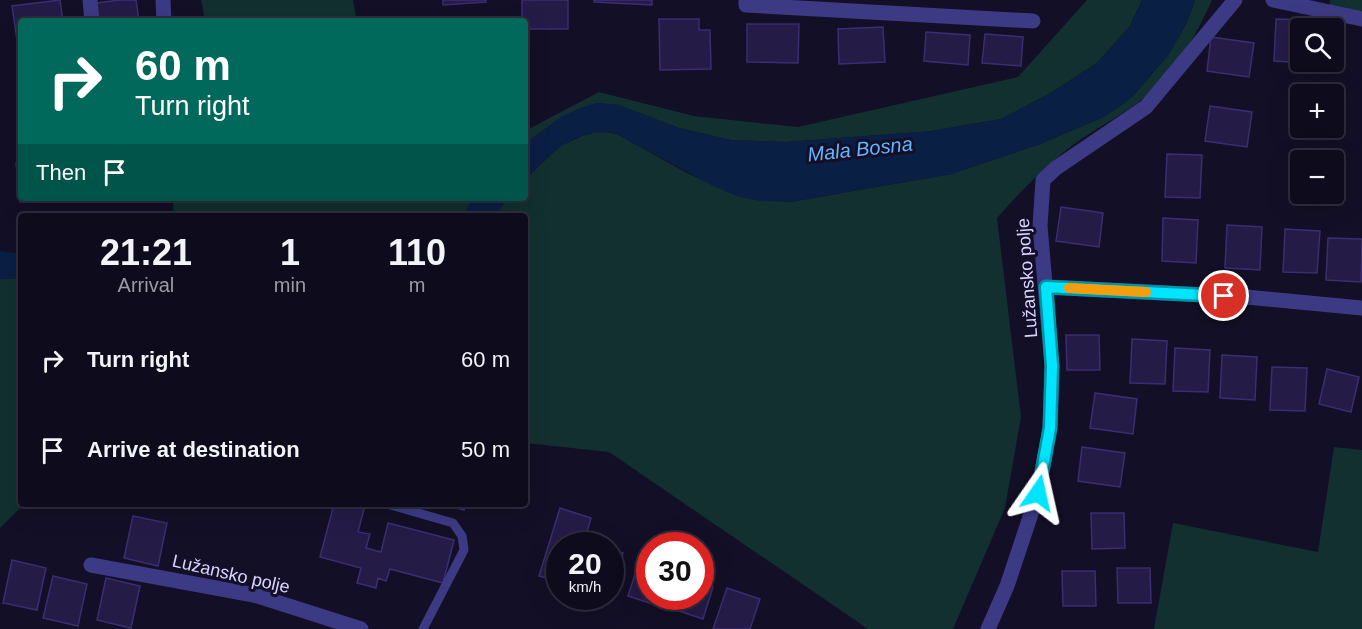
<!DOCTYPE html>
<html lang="en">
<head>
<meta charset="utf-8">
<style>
	:root { --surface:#0e0b1c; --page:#171425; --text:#f1f3f6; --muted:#9b9ba3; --line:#2e2b3b }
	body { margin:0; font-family:Helvetica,sans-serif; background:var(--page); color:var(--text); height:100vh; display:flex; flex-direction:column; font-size:22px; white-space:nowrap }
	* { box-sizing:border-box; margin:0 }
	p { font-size:20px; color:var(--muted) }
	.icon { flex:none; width:33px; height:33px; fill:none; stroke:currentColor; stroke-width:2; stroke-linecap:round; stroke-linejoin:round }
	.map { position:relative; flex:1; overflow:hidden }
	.sheet { position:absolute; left:18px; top:213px; width:510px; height:294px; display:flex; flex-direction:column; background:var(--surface); border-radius:6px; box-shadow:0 6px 24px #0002,0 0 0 2px var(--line) }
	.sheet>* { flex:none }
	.guide { position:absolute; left:18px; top:18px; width:510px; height:183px; border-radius:6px; box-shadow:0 6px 24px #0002,0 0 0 2px var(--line); background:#00695c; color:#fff; overflow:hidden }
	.tools { position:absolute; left:1290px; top:18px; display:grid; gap:12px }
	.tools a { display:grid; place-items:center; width:54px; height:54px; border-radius:6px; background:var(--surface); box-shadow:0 6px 24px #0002,0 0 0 2px var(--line); font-size:30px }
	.speed { position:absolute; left:546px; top:532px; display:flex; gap:12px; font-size:30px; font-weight:700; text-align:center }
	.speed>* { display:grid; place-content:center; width:78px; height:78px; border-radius:50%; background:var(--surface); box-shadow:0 6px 24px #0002,0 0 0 2px var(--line); line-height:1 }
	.speed small { font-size:15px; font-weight:400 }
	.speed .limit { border:9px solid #d22; background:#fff; color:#111 }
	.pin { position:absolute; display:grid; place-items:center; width:51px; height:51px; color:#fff; margin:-26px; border:3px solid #fff; border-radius:50%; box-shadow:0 2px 6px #0007 }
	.me { position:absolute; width:66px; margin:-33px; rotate:11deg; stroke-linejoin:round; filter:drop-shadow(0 0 4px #0008) }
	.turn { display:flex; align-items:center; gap:21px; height:126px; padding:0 18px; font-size:27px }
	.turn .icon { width:78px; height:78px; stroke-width:2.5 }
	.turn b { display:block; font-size:42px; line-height:51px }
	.then { display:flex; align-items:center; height:57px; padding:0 18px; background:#0003; gap:12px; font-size:22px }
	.eta { display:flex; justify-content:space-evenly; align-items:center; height:102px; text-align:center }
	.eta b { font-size:36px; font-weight:700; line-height:42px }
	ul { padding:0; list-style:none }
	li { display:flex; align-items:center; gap:18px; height:90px; padding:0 18px }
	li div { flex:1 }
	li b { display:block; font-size:22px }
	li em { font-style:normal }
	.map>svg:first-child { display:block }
</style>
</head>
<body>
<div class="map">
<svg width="1362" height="629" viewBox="0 0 1362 629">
	<rect width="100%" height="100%" fill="#130f26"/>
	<path fill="#12302f" d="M201 0H353L357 21H205Z
		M1087 0H1142L1130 26 1097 63 1049 94 1001 119 932 131 786 142 731 140 679 128 618 105 597 103 576 110 560 118 525 144V131L599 92 694 116 798 127 1018 77Z
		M1195 0H1212C1195 39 1172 76 1138 103 1117 118 1093 130 1073 145 1044 167 1020 192 997 218L1021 417 1005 508 953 629H868L609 452 525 443V216H495L508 198H525V179L560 146 582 136 600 131 617 134 687 173 740 197 790 202 951 174 1040 144 1101 118 1116 109 1133 96 1169 54 1187 22Z
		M1330 0H1362V16L1329 8Z
		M173 198H474L462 216H174Z
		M21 278V504H24L0 528V279Z
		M1334 447 1362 450V629H1154L1173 523 1318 552Z"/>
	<path fill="#0a1f44" d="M1142 0H1195L1187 22 1169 54 1133 96 1116 109 1101 118 1040 144 951 174 790 202 760 201 740 197 713 186 617 134C574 126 554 152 525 179V144L560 118 576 110 597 103 618 105 679 128 731 140 786 142 932 131 1001 119 1049 94 1097 63 1130 26Z
		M474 198H508L495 216H462Z
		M0 251 21 254V278L0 279Z"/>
	<path fill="#241b47" stroke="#3b2d73" stroke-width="1.5" d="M60 0 63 21H21V54H19L12 6Z
		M120 0H136L139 21H98L96 3Z
		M443 0H486V2L443 5Z
		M522 0H568V29H525V21H522Z
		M594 0H652V5L594 2Z
		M659 19H699V30H710L711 69 660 70Z
		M1276 19 1311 20V28H1300V62L1309 63 1274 61Z
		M747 24H799L798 63 747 62Z
		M883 27 885 62 839 64 838 29Z
		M926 32 970 35 968 65 924 61Z
		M985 34 1023 37 1021 66 982 63Z
		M1211 37 1254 43 1249 77 1207 71Z
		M1210 106 1252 112 1247 147 1205 141Z
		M1167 154 1202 155 1200 198 1165 197Z
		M16 163H21V198H70L20 202Z
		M1061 207 1103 213 1099 247 1056 241Z
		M1163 218 1198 220 1196 263 1162 261Z
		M1227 225 1262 227 1260 270 1225 268Z
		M1285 229 1320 231 1317 273 1283 272Z
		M1328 238 1362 239 1361 282 1326 280Z
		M1066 335H1099L1100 370H1067Z
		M1132 339 1167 341 1165 384 1130 383Z
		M1175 348 1210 350 1208 392 1173 391Z
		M1222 355 1257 357 1255 400 1220 398Z
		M1272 367 1307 368 1305 411 1270 410Z
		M1327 369 1359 377 1351 412 1319 404Z
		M1095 393 1137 399 1133 434 1090 428Z
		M1082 447 1125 453 1120 487 1078 481Z
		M334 504H344L364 509 358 532 370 534 366 548 381 552 388 523 454 540 443 583 390 569 386 581 378 578 376 588 357 583 361 568 320 557Z
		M442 504H466L464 510Z
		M560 508 591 518 583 546H560V582L539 576Z
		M1091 513H1124L1125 548 1092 549Z
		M133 516 167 523 158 566 124 558Z
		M610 549 623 553 610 591Z
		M12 560 46 568 37 610 3 603Z
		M638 565 650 568V597H665L662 607 628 596Z
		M1117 568H1150L1151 603H1118Z
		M1062 571H1095L1096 606H1063Z
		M53 576 87 584 78 626 43 618Z
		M106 578 140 586 131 628 97 620Z
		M700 583 713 587 703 619 670 608 673 597H700Z
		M727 588 760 599 750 629H713Z"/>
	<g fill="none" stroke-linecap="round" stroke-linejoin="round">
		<path stroke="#3d3a85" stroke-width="9" d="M387 504 453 523 462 536 464 550 423 629"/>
		<path stroke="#3d3a85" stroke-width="15" d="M90 0 92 21
			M163 0 164 21
			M746 0V5L1033 21
			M1273 0 1362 19
			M1046 287 1246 297 1362 308
			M91 565 254 595 361 629
			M988 629 1007 586 1038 493 1050 428 1052 366 1040 226 1043 180 1056 168 1146 107 1235 0"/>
	</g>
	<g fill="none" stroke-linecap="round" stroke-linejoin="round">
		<g stroke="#0095a6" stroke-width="15">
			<path id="route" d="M1038 493 1050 428 1052 366 1046 287 1224 296"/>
		</g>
		<use href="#route" stroke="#00e5ff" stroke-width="10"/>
		<path stroke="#f59e0b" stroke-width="10" d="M1069 288 1146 292"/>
	</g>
	<g text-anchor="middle" stroke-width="6" stroke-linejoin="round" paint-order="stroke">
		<g font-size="18" fill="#d9d4ff" stroke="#130f26">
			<text transform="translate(1027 278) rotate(-94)" y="6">Lužansko polje</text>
			<text transform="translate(231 574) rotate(13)" y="6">Lužansko polje</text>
		</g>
		<g font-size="20" font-style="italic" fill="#62b6ff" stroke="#130f26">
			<text transform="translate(860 149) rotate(-6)" y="7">Mala Bosna</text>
		</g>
	</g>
</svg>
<div class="tools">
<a><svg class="icon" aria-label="search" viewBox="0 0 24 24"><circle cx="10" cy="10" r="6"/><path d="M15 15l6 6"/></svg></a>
<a>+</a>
<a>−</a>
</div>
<div class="speed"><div>20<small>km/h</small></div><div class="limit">30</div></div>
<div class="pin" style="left:1224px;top:296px;background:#d93025"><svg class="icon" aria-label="arrive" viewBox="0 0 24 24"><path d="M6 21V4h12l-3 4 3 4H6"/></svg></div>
<svg class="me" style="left:1038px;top:493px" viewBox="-20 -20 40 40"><path d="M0-17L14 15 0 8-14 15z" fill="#00e5ff" stroke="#fff" stroke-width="4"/></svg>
<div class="guide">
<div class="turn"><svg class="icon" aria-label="right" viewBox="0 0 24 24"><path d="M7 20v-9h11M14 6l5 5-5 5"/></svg><div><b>60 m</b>Turn right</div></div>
<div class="then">Then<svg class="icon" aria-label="arrive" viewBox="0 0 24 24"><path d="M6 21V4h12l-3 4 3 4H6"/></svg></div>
</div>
<section class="sheet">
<div class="eta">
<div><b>21:21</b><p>Arrival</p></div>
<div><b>1</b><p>min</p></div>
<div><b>110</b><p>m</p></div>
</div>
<ul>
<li><svg class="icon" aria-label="right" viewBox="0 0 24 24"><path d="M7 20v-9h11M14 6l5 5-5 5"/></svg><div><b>Turn right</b></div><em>60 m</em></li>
<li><svg class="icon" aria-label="arrive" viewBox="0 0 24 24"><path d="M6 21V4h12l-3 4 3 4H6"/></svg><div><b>Arrive at destination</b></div><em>50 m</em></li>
</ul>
</section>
</div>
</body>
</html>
